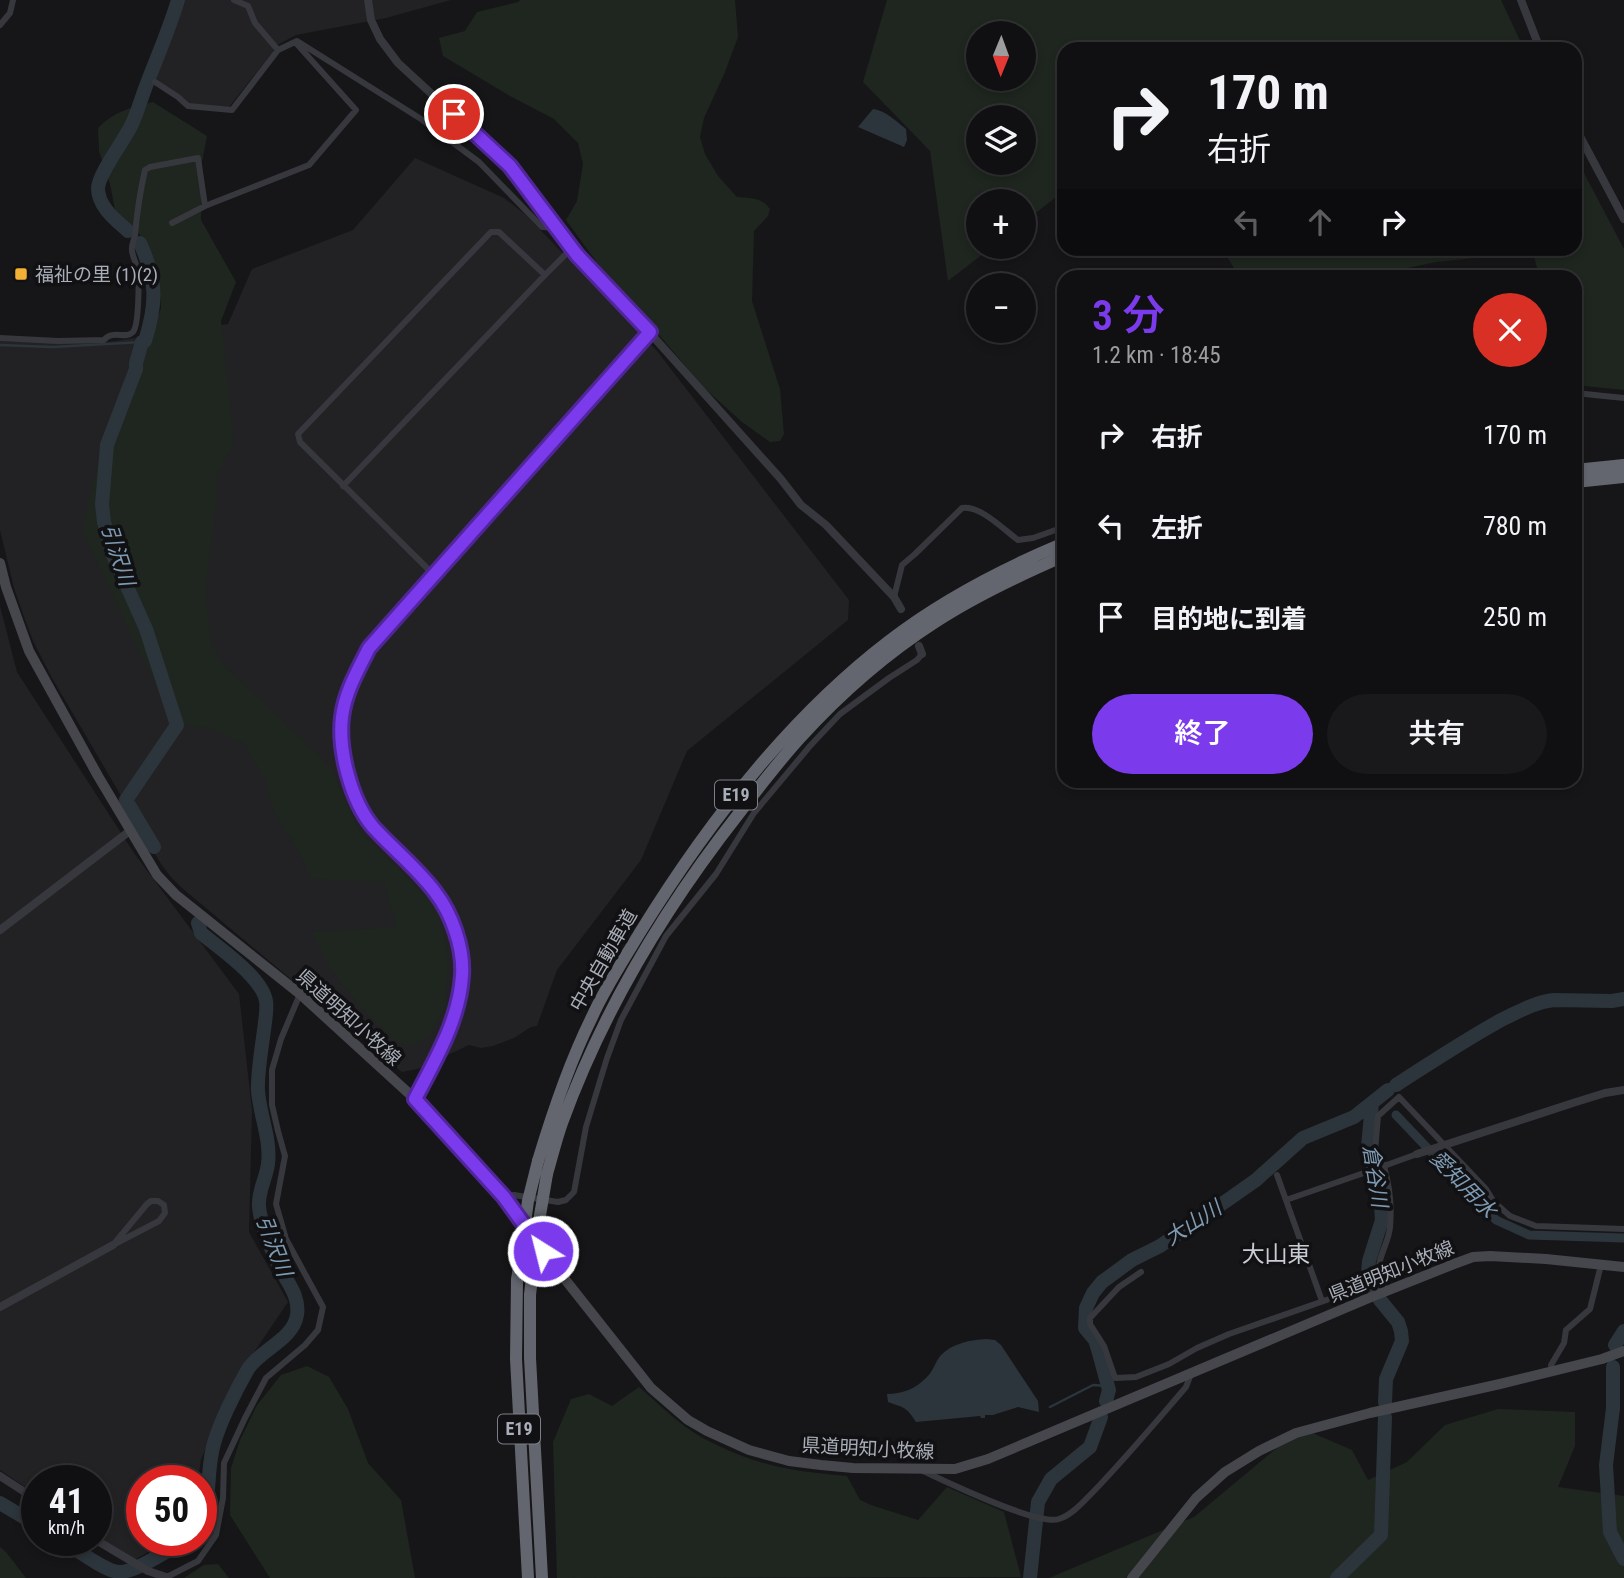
<!DOCTYPE html>
<html lang="ja">
<head>
<meta charset="utf-8">
<style>
	:root { --surface:#101012; --page:#19191b; --text:#f1f3f6; --muted:#9c9d9f; --line:#303032; --accent:#7c3aed }
	body { margin:0; font-family:"Roboto Condensed","Noto Sans JP",sans-serif; background:var(--page); color:var(--text); height:100vh; display:flex; flex-direction:column; font-size:26px; white-space:nowrap }
	* { box-sizing:border-box; margin:0 }
	p { font-size:23px; color:var(--muted) }
	.icon { flex:none; width:38px; height:38px; fill:none; stroke:currentColor; stroke-width:2; stroke-linecap:round; stroke-linejoin:round }
	.map { position:relative; flex:1; overflow:hidden }
	.details { position:absolute; left:1057px; top:270px; width:525px; height:518px; display:flex; flex-direction:column; background:var(--surface); border-radius:21px; box-shadow:0 4px 10px #0003,0 0 0 2px var(--line) }
	.details>* { flex:none }
	.guide { position:absolute; left:1057px; top:42px; width:525px; height:214px; border-radius:21px; box-shadow:0 4px 10px #0003,0 0 0 2px var(--line); background:#101012; color:var(--text); overflow:hidden }
	.needle { width:46px; rotate:181deg }
	.fabs { position:absolute; left:966px; top:21px; display:grid; gap:14px }
	.fabs a { display:grid; place-items:center; width:70px; height:70px; border-radius:50%; background:var(--surface); box-shadow:0 4px 10px #0003,0 0 0 2px var(--line); font-size:35px }
	.speed { position:absolute; left:21px; top:1465px; display:flex; gap:14px; font-size:35px; font-weight:700; text-align:center }
	.speed>* { display:grid; place-content:center; width:91px; height:91px; border-radius:50%; background:var(--surface); box-shadow:0 4px 10px #0003,0 0 0 2px var(--line); line-height:1 }
	.speed small { font-size:18px; font-weight:400 }
	.speed .limit { border:10px solid #d22; background:#fff; color:#111 }
	.pin { position:absolute; display:grid; place-items:center; width:60px; height:60px; color:#fff; margin:-30px; border:4px solid #fff; border-radius:50%; box-shadow:0 2px 7px #0007 }
	.me { position:absolute; width:77px; margin:-38px; rotate:324deg; stroke-linejoin:round; filter:drop-shadow(0 0 5px #0008) }
	.turn { display:flex; align-items:center; gap:24px; height:147px; padding:0 35px; font-size:32px }
	.turn .icon { width:91px; height:91px; stroke-width:2.5 }
	.turn b { display:block; font-size:49px; line-height:60px }
	.lanes { display:flex; align-items:center; height:66px; padding:0 35px; background:#0003; justify-content:center; gap:35px; direction:ltr }
	.lanes .off { opacity:.35 }
	.round { display:grid; place-items:center; flex:none; width:74px; height:74px; border-radius:37px; background:var(--page) }
	.overview { display:flex; align-items:center; justify-content:space-between; height:119px; padding:0 35px }
	h1 { font-size:42px; font-weight:600; line-height:52px; color:var(--accent) }
	.primary-button { display:flex; gap:14px; margin-top:auto; padding:14px 35px }
	.primary-button a { flex:1; height:80px; border-radius:42px; background:var(--accent); color:#fff; font-size:28px; font-weight:600; line-height:80px; text-align:center }
	.primary-button a+a { background:var(--page); color:var(--text) }
	ul { padding:0; list-style:none }
	li { display:flex; align-items:center; gap:21px; height:91px; padding:0 35px }
	li div { flex:1 }
	li b { display:block; font-size:26px }
	li em { font-style:normal }
	.map>svg:first-child { display:block }
</style>
</head>
<body>
<div class="map">
<svg width="1624" height="1578" viewBox="0 0 1624 1578">
	<rect width="100%" height="100%" fill="#161618"/>
	<path fill="#222225" d="M181 0H451L386 18 296 35 279 44 229 107 189 104 179 95 151 79 179 9Z
		M415 158 504 198 526 215 657 351 849 600 848 620 687 751 641 860 557 970 537 1026 531 1027 514 1038 493 1046 481 1048 469 1045 418 1069 402 1072 182 888 171 877 161 864 52 678 33 641 23 614 14 588 0 530V341L101 343 228 324 252 269 353 230Z
		M0 606 17 672 134 853 239 994 252 1110 249 1232 288 1302 246 1364 201 1459 198 1480H142V1540H169L134 1560 96 1535V1480H37V1495L0 1470Z"/>
	<path fill="#1e261f" fill-rule="evenodd" d="M520 0H735L738 37 725 72 704 118 700 137 705 154 718 176 737 197C750 198 762 197 770 209L768 216 754 231 752 301 780 389 784 434 780 441 770 442 742 422 702 386 655 330 614 286 566 220 577 201 583 164 578 143 554 119 510 96 443 56 439 38 465 31 477 12 518 2Z
		M887 0H1501L1524 49H1064V191L1024 222V201H978V247H992L948 281 930 151 863 82ZM1024 33V79H978V33ZM1024 117V163H978V117Z
		M153 102 207 136 202 162 201 220 236 282 221 321 234 443 216 475V503L205 592 211 643 226 668 329 765 360 832 437 907 448 954 446 1006 428 1037 413 1046 398 1043 356 1001 330 968 312 932 396 927 384 882 311 879 299 852 274 812 265 779 244 743 212 729 176 723 137 647 82 530 101 450 140 370 161 308 158 273 143 238 115 210 110 184 99 151 98 128C113 112 131 107 153 102Z
		M1575 156 1624 249V390L1575 385V276H1539L1533 252 1436 262 1369 276H1239L1222 249 1575 248Z
		M307 1366 329 1377 348 1409 368 1463 401 1500 415 1578H270L230 1515 231 1468 240 1440 257 1405 281 1375Z
		M639 1387C657 1402 673 1419 693 1432 700 1437 709 1441 717 1445 762 1467 798 1472 847 1476L860 1500 871 1505 918 1520 947 1487 1004 1512 1021 1577 557 1578 553 1442 571 1399 589 1394 612 1406Z
		M1498 1409 1575 1412V1446L1558 1487 1624 1496V1578H1049L1194 1517 1278 1447 1308 1431 1352 1450 1368 1480 1407 1462 1445 1425Z
		M0 1547 6 1552 26 1578H0Z
		M218 1564 229 1578H184L204 1565Z"/>
	<path fill="#2c353c" d="M873 109C886 111 896 121 906 129L907 140 904 147 858 127Z
		M987 1339 995 1340 1001 1345 1038 1401 1039 1412 1018 1407 993 1415H985V1418H981L980 1416 916 1422C906 1406 904 1408 888 1402L887 1394C902 1394 915 1389 926 1378 933 1372 935 1362 941 1355 953 1343 970 1340 987 1339Z"/>
	<g fill="none" stroke-linecap="round" stroke-linejoin="round">
		<path stroke="#2c353c" stroke-width="2.5" d="M0 345 53 347 142 342
			M1050 1407 1093 1385 1106 1386 1108 1385"/>
		<path stroke="#2c353c" stroke-width="9" d="M1396 1115 1496 1220 1529 1235 1624 1238"/>
		<path stroke="#2c353c" stroke-width="14" d="M128 231C116 220 98 207 98 188 99 173 123 142 131 126 137 114 141 99 146 86 157 57 169 30 178 0
			M140 243C157 280 157 303 145 341L142 342 136 363V369L107 445 102 504 104 522 112 553 146 629 177 725 126 800 154 847
			M198 923 201 933C219 948 262 977 266 1001 267 1007 266 1015 265 1022 263 1041 257 1072 258 1091 260 1116 271 1139 268 1164 266 1179 258 1191 259 1206 260 1222 272 1251 279 1266 287 1282 300 1296 297 1315 293 1340 261 1349 248 1369 236 1390 216 1429 212 1452 207 1476 210 1502 201 1525
			M1396 1085C1432 1062 1466 1039 1503 1019 1520 1011 1535 1002 1554 1000L1612 1001 1624 999
			M1372 1103 1368 1147 1380 1191 1382 1220 1369 1261 1368 1274 1372 1286 1380 1300 1398 1322 1401 1331 1402 1341 1386 1379 1385 1402
			M1615 1345 1624 1331
			M1613 1367V1408L1606 1465 1610 1532 1624 1559
			M1106 1401 1109 1390 1099 1353 1095 1340 1085 1328 1086 1308 1093 1293 1102 1282 1132 1260 1160 1246 1229 1199 1256 1180 1303 1138 1354 1117 1388 1090
			M0 1503 37 1525
			M61 1540C75 1548 103 1570 118 1572 134 1574 171 1548 186 1540
			M1030 1578 1038 1502 1051 1479 1090 1447 1101 1417
			M1337 1578 1381 1535 1385 1417"/>
		<path stroke="#37383d" stroke-width="6" d="M234 0 248 6 255 23 278 50
			M0 25 10 13 13 0
			M155 82 178 97 188 106 232 110 278 50 297 41 421 119 479 162 542 227 557 228
			M172 223 205 206 309 165 356 110 296 43
			M0 338 58 341 104 340C113 329 125 340 133 332 139 325 139 282 138 272 137 265 133 258 132 251 131 246 134 240 135 235 137 212 140 192 145 170L150 167 198 158 205 206
			M1575 393 1624 398
			M343 486 545 275
			M434 575 300 442 298 434 491 232H499L545 275 572 248
			M894 597 902 565 915 554 962 508C980 505 1003 529 1018 540L1033 538 1064 527
			M1277 1175 1322 1301
			M504 1197 514 1195 558 1202 566 1200 574 1192 586 1127 607 1058 621 1020 666 936 716 874 754 813 810 746 840 714 889 678 917 660 922 654
			M1286 1200 1384 1166 1375 1151 1378 1116 1399 1097 1486 1189 1494 1202 1510 1216 1536 1226 1624 1229
			M151 1201H158L164 1205 165 1213 159 1221 113 1245 147 1204Z
			M1141 1272 1119 1287 1090 1318V1324L1104 1346 1115 1378 1136 1377 1169 1364 1197 1348 1229 1334 1358 1289 1366 1300
			M1389 1290C1386 1286 1382 1281 1380 1276 1375 1261 1389 1243 1390 1227 1392 1205 1390 1187 1384 1166L1417 1154
			M1552 1372 1551 1365 1564 1343 1566 1330 1590 1309 1601 1265
			M923 1471C947 1482 1037 1526 1059 1519 1072 1515 1084 1501 1093 1492 1125 1459 1155 1423 1186 1387L1191 1374
			M165 1578 198 1561 216 1535 223 1498 224 1463 245 1418 266 1378 305 1345 318 1330 323 1307 286 1239 276 1204 285 1156 278 1131 272 1105V1070L281 1039 300 994"/>
		<path stroke="#37383d" stroke-width="8" d="M368 0 371 20 380 39 398 63 510 166 538 201 577 255 650 333 369 648C358 670 345 692 342 717 338 749 351 802 373 826 393 849 416 868 435 892 452 914 464 948 462 976 459 1021 435 1060 415 1099
			M1521 0 1540 49
			M1575 127 1624 219
			M650 333 780 478 801 505 826 525 894 597 901 609
			M919 646 922 654
			M0 930 131 830
			M1417 1154 1576 1102 1605 1093 1624 1090
			M0 1307 113 1245
			M0 1476 37 1500
			M96 1540 148 1571 166 1577"/>
		<path stroke="#45474d" stroke-width="10" d="M0 563 6 587 29 651 98 776 157 875 176 895 300 994 415 1099 504 1197 527 1228
			M535 1240 556 1268 651 1388 688 1420 707 1431 749 1450 789 1461 821 1465 853 1468 955 1469 988 1459 1369 1298 1454 1264 1473 1257 1490 1256 1546 1259 1624 1267
			M1132 1578 1196 1498 1225 1472 1259 1451 1296 1433 1370 1413 1500 1384 1602 1359 1624 1351"/>
		<path stroke="#63666e" stroke-width="12" d="M1575 470 1624 465
			M1575 482 1624 477
			M538 1161C553 1111 569 1063 592 1017 605 988 623 961 639 934 706 825 787 719 889 641 942 600 1002 569 1064 543
			M547 1174C552 1157 556 1140 562 1123 603 1010 666 906 740 812 759 787 779 761 800 738 840 694 887 653 937 621 977 595 1020 575 1064 556
			M517 1280 516 1359 528 1578
			M530 1295V1358L542 1578"/>
		<path stroke="#63666e" stroke-width="12" d="M517 1280 528 1201 538 1161
			M530 1295 537 1233 547 1174"/>
	</g>
	<g fill="none" stroke-linecap="round" stroke-linejoin="round">
		<g stroke="#51269a" stroke-width="18">
			<path id="route" d="M454 114 510 166 577 255 650 332 369 648C358 670 345 692 342 717 338 750 351 801 373 827 393 849 417 868 435 892 452 914 464 948 462 976 459 1021 435 1060 415 1099L504 1197 543 1251"/>
		</g>
		<use href="#route" stroke="#7c3aed" stroke-width="12"/>
	</g>
	<rect fill="#f2b134" stroke="#111113" stroke-width="2.5" x="14" y="267" width="14" height="14" rx="3.5"/>
	<g text-anchor="middle" stroke-width="7" stroke-linejoin="round" paint-order="stroke">
		<g fill="#111113" stroke="#7b7e86" stroke-width="2">
			<rect x="715" y="780.5" width="42" height="29" rx="5"/>
			<rect x="498" y="1414.5" width="42" height="29" rx="5"/>
		</g>
		<g font-size="18" font-weight="bold" fill="#a8adb8">
			<text x="736" y="801">E19</text>
			<text x="519" y="1435">E19</text>
		</g>
		<g font-size="19" fill="#a8adb8" stroke="#111113" text-anchor="start">
			<text x="35" y="281">福祉の里 (1)(2)</text>
		</g>
		<g font-size="19" fill="#a8adb8" stroke="#111113">
			<text transform="translate(603 960) rotate(-60)" y="7">中央自動車道</text>
			<text transform="translate(349 1017) rotate(42)" y="7">県道明知小牧線</text>
			<text transform="translate(1391 1271) rotate(-22)" y="7">県道明知小牧線</text>
			<text transform="translate(868 1448) rotate(3)" y="7">県道明知小牧線</text>
		</g>
		<g font-size="21" font-style="italic" fill="#7f9bb3" stroke="#111113">
			<text transform="translate(118 555) rotate(72)" y="7">引沢川</text>
			<text transform="translate(1375 1176) rotate(81)" y="7">倉谷川</text>
			<text transform="translate(1463 1184) rotate(46)" y="7">愛知用水</text>
			<text transform="translate(1193 1223) rotate(-33)" y="7">大山川</text>
			<text transform="translate(274 1246) rotate(69)" y="7">引沢川</text>
		</g>
		<g font-size="23" fill="#c9ccd4" stroke="#111113">
			<text x="1276" y="1262">大山東</text>
		</g>
	</g>
</svg>
<div class="fabs">
<a><svg class="needle" viewBox="-14 -14 28 28"><path d="M0-13l5 13h-10z" fill="#e53935"/><path d="M0 13l5-13h-10z" fill="#9c9d9f"/></svg></a>
<a><svg class="icon" aria-label="layers" viewBox="0 0 24 24"><path d="M12 4l9 5-9 5-9-5zM3 14l9 5 9-5"/></svg></a>
<a>+</a>
<a>−</a>
</div>
<div class="speed"><div>41<small>km/h</small></div><div class="limit">50</div></div>
<div class="pin" style="left:454px;top:114px;background:#d93025"><svg class="icon" aria-label="arrive" viewBox="0 0 24 24"><path d="M6 21V4h12l-3 4 3 4H6"/></svg></div>
<svg class="me" style="left:543px;top:1251px" viewBox="-20 -20 40 40"><circle r="17" fill="#7c3aed" stroke="#fff" stroke-width="3"/><path d="M0-11L8 9 0 5-8 9z" fill="#fff"/></svg>
<div class="guide">
<div class="turn"><svg class="icon" aria-label="right" viewBox="0 0 24 24"><path d="M7 20v-9h11M14 6l5 5-5 5"/></svg><div><b>170 m</b>右折</div></div>
<div class="lanes"><svg class="icon off" aria-label="left" viewBox="0 0 24 24"><path d="M17 20v-9H6M10 6l-5 5 5 5"/></svg><svg class="icon off" aria-label="ahead" viewBox="0 0 24 24"><path d="M12 20V5M6 11l6-6 6 6"/></svg><svg class="icon" aria-label="right" viewBox="0 0 24 24"><path d="M7 20v-9h11M14 6l5 5-5 5"/></svg></div>
</div>
<section class="details">
<div class="overview"><div><h1>3 分</h1><p>1.2 km · 18:45</p></div><a class="round" style="background:#d93025;color:#fff"><svg class="icon" aria-label="close" viewBox="0 0 24 24"><path d="M6 6l12 12M18 6L6 18"/></svg></a></div>
<ul>
<li><svg class="icon" aria-label="right" viewBox="0 0 24 24"><path d="M7 20v-9h11M14 6l5 5-5 5"/></svg><div><b>右折</b></div><em>170 m</em></li>
<li><svg class="icon" aria-label="left" viewBox="0 0 24 24"><path d="M17 20v-9H6M10 6l-5 5 5 5"/></svg><div><b>左折</b></div><em>780 m</em></li>
<li><svg class="icon" aria-label="arrive" viewBox="0 0 24 24"><path d="M6 21V4h12l-3 4 3 4H6"/></svg><div><b>目的地に到着</b></div><em>250 m</em></li>
</ul>
<div class="primary-button"><a>終了</a><a>共有</a></div>
</section>
</div>
</body>
</html>
